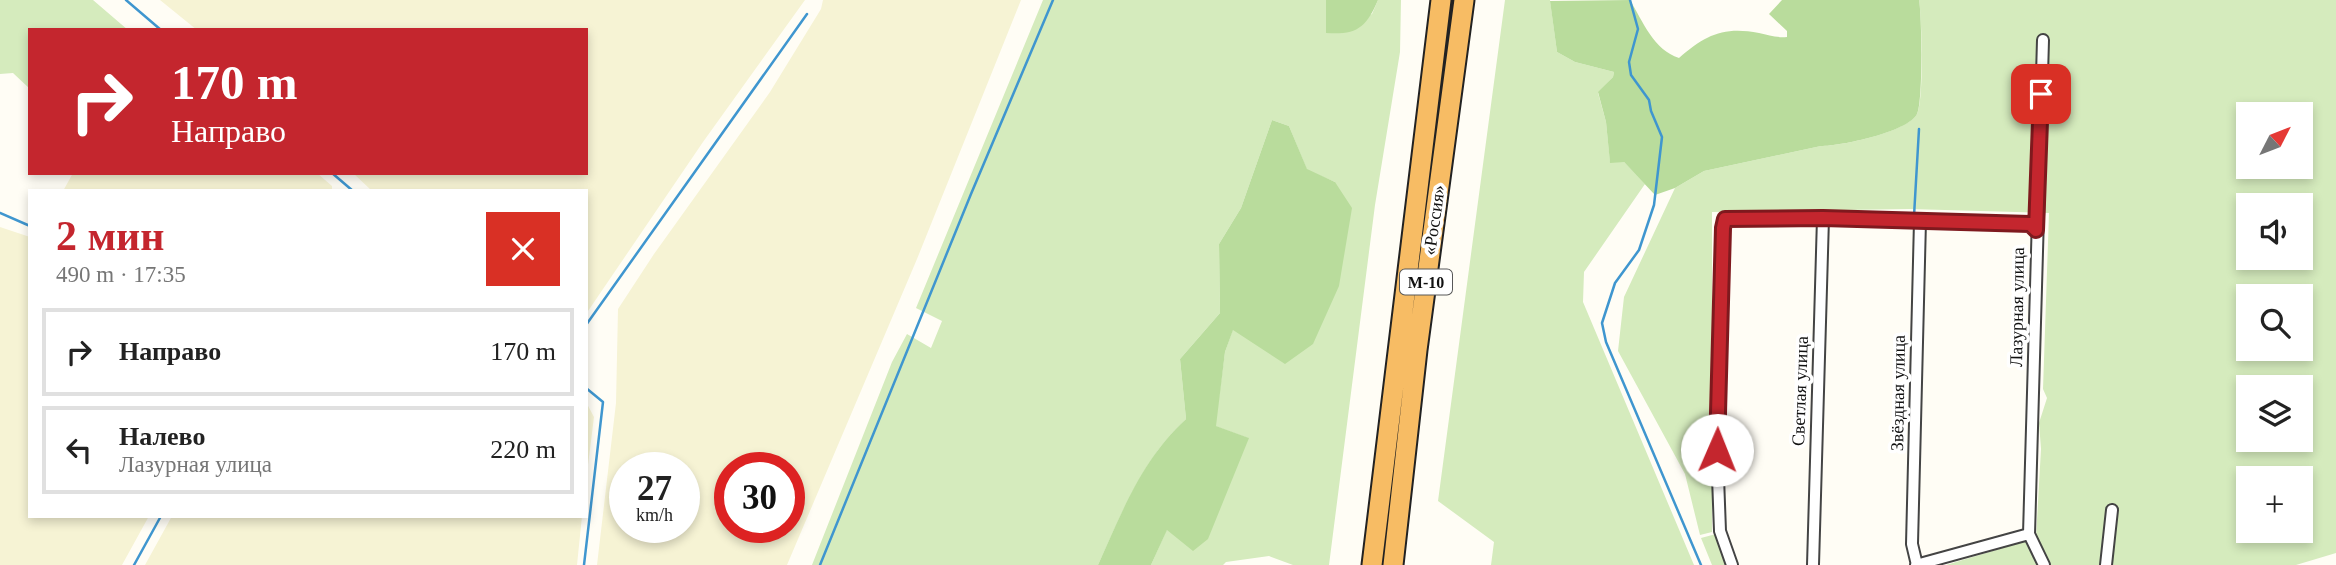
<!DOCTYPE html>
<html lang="ru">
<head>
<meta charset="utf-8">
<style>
	:root { --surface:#fff; --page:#f6f6f6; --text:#222; --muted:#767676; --line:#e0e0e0; --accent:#c4262e }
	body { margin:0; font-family:"Times New Roman",serif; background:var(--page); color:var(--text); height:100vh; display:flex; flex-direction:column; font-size:26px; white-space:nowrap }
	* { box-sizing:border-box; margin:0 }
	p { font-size:23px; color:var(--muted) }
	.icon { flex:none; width:38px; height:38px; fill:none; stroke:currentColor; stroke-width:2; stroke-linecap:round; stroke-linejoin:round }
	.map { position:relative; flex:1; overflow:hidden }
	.details { position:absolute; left:28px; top:189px; width:560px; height:329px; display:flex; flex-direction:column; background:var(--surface); border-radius:0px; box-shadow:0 4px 10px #0003 }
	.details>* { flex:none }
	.banner { position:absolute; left:28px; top:28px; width:560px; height:147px; border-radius:0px; box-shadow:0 4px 10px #0003; background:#c4262e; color:#fff; overflow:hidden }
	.needle { width:46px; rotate:48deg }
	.buttons { position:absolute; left:2236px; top:102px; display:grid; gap:14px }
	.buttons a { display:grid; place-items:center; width:77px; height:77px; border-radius:0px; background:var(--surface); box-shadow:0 4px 10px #0003; font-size:35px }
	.speed { position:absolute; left:609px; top:452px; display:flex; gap:14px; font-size:35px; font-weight:700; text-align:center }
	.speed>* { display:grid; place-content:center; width:91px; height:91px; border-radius:50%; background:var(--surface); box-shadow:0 4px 10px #0003; line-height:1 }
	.speed small { font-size:18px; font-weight:400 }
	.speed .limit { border:10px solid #d22; background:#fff; color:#111 }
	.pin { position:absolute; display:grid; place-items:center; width:60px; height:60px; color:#fff; margin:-30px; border-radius:14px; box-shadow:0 4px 10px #0006 }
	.me { position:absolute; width:77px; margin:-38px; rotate:1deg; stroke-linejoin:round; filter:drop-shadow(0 0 5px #0008) }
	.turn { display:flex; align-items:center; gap:24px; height:147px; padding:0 28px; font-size:32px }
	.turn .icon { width:91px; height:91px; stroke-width:2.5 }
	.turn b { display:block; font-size:49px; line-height:60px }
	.round { display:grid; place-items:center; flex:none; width:74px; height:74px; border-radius:0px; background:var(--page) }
	.head { display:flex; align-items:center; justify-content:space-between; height:119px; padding:0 28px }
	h1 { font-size:42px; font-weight:700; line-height:52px; color:var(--accent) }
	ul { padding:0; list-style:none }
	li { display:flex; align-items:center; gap:21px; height:88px; margin:0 14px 10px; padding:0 14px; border:4px solid var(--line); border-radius:0px }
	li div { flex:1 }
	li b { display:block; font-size:26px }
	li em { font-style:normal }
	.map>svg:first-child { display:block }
</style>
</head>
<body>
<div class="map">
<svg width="2336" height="565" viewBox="0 0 2336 565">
	<rect width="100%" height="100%" fill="#fffdf5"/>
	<path fill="#f6f3d4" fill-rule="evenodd" d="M160 0H805L703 142 586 314V191H372L353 173H586V30H197Z
		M823 0H1021L917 259 787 565H597L616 403 618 309 654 254 770 92 821 9ZM684 467V527H625V467ZM730 467H789V527H730Z
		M73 173H317L332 186V191H63Z
		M0 227 30 237V516H149L122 565H0Z
		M586 402 594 417 586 481Z
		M172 516H582L577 565H145Z"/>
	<path fill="#d5ebbd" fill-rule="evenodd" d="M0 0H93L128 30H30V89L13 73 0 74Z
		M1043 0H1326V33L1372 14 1378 0H1401L1400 52 1375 205 1329 565H1293L1269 556 1226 562 1223 565H1151L1167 529 1248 438 1215 426 1225 352 1233 329 1335 182 1307 170 1289 126 1272 120 1241 208 1219 244 1220 313 1180 359 1186 419C1143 458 1122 513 1098 565H812L892 362 907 334 931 348 942 321 916 308Z
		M1505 0H1550L1557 52 1575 62 1614 72 1613 77 1598 93 1606 122 1610 162H1624L1645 184 1584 272 1583 302 1694 565H1491L1494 542 1438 501Z
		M1919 0H2336V553L2296 565H1946L2036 538 2041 449 2039 423 2047 398 2043 389 2049 213 1909 209 1712 212V532L1700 535 1685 474 1618 351 1624 297 1675 188 1704 171 1821 146C1842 146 1907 132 1917 114 1924 100 1922 18 1919 0ZM2249 114H2301V166H2249ZM2249 205H2301V257H2249ZM2249 296H2301V348H2249ZM2249 387H2301V439H2249ZM2249 478H2301V530H2249Z
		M1716 534 1727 565H1712L1701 538Z"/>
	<path fill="#b9dc9c" d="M1326 0H1378C1366 28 1357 35 1326 33Z
		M1630 0C1643 22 1654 50 1679 58 1705 35 1724 26 1759 33 1769 35 1776 38 1787 37V31L1769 14 1782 0H1919C1922 16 1923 102 1917 114 1908 132 1841 146 1821 146L1704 171 1675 188 1655 195 1624 162 1610 163 1606 122 1598 92 1613 77 1614 72 1575 62 1557 52 1550 1Z
		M1272 120 1289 126 1307 169 1335 182 1352 208 1339 286 1313 344 1285 364 1233 330 1225 352 1216 426 1249 438 1208 539 1193 551 1167 530 1151 565H1098C1122 512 1142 459 1186 419L1180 359 1220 313 1219 244 1241 208Z"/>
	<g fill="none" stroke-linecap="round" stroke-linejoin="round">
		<path stroke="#3f96cf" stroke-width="2.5" d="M126 0 161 30
			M1630 0 1638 29 1629 62 1631 75 1649 100 1651 111 1662 137 1654 205 1639 250 1615 283 1602 323 1606 342 1701 565
			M332 173 353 191
			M0 213 30 226
			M1914 216 1919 129
			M586 325 807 14
			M134 565 161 516
			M584 565 603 402 586 388
			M820 565 971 194 1053 0"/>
		<g stroke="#444" stroke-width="14">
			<path id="minor" d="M2043 40 2029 534 2044 565
				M1732 565 1720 531 1717 450 1723 228 1725 219 1823 218 2030 224 2037 230
				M1813 565 1823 218
				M1916 565 2029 534
				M1917 565 1912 544 1920 221
				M2106 565 2112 510"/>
		</g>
		<g stroke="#222" stroke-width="23">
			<path id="trunk" d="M1372 565 1441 0
				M1393 565 1417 350 1464 0"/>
		</g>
		<use href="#minor" stroke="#fff" stroke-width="10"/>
		<use href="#trunk" stroke="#f7bc64" stroke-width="19"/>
	</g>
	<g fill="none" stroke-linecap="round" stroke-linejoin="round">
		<g stroke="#7f191e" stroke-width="18">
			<path id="route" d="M1717 450 1723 228 1725 219 1823 218 2030 224 2036 230 2041 94"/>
		</g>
		<use href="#route" stroke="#c4262e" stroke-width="12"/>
	</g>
	<g text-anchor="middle" stroke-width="7" stroke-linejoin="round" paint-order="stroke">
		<rect fill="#fff" stroke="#585858" stroke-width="2" x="1400" y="269.5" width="52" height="25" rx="5"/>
		<g font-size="16" font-weight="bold" fill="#111">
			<text x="1426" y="288">М-10</text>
		</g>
		<g font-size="18" fill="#111" stroke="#fff">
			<text transform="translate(1434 220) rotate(-82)" y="6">«Россия»</text>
			<text transform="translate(2017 307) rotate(-89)" y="6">Лазурная улица</text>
			<text transform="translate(1800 391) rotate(-88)" y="6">Светлая улица</text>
			<text transform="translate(1898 393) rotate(-89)" y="6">Звёздная улица</text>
		</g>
	</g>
</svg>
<div class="buttons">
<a><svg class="needle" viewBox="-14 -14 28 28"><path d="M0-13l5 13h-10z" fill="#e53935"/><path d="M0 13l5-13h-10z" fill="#767676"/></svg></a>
<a><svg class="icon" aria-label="sound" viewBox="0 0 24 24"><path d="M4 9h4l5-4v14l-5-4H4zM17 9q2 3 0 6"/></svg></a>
<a><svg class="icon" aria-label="search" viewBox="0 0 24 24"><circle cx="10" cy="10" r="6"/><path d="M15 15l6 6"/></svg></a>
<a><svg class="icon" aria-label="layers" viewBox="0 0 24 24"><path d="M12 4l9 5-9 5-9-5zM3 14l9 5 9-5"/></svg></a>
<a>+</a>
</div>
<div class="speed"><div>27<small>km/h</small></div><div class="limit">30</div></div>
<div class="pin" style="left:2041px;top:94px;background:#d93025"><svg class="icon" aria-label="arrive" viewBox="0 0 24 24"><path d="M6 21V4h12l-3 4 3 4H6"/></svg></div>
<svg class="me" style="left:1717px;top:450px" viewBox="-20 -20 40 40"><circle r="19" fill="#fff"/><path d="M0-13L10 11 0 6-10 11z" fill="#c4262e"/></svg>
<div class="banner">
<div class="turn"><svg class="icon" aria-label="right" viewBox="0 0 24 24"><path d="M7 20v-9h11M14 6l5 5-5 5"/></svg><div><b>170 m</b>Направо</div></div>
</div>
<section class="details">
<div class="head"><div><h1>2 мин</h1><p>490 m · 17:35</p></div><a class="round" style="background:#d93025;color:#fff"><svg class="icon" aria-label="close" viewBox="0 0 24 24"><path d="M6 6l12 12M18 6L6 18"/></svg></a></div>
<ul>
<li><svg class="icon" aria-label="right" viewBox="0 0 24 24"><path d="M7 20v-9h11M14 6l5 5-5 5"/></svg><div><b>Направо</b></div><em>170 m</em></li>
<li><svg class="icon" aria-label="left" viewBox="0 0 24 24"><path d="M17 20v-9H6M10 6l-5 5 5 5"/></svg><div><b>Налево</b><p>Лазурная улица</p></div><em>220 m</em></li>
</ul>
</section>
</div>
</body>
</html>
